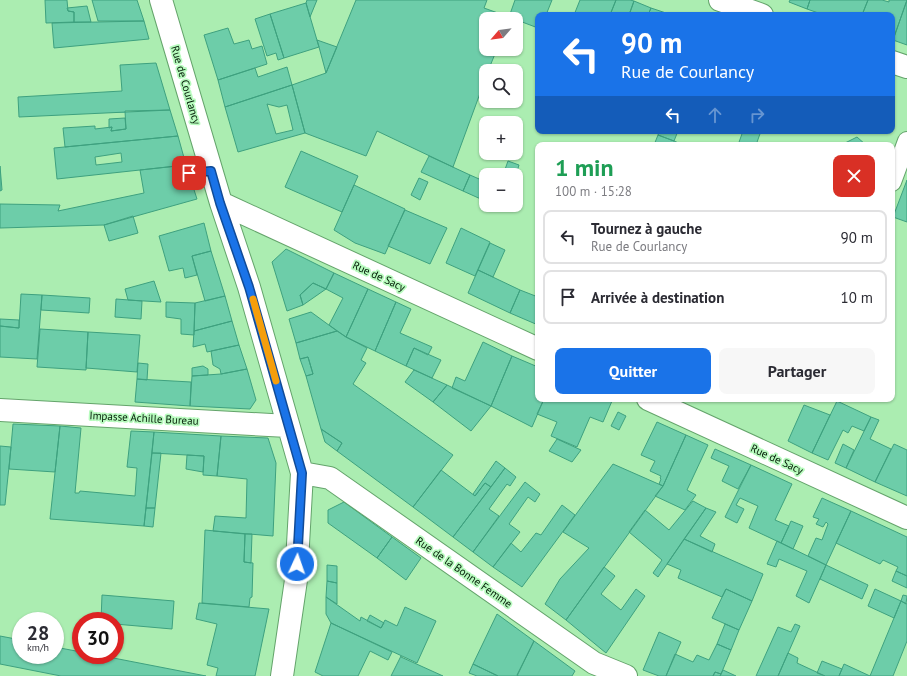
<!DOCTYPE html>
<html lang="fr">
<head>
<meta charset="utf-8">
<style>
	:root { --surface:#fff; --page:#f7f7f7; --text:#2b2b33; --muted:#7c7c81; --line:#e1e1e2; --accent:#1a73e8 }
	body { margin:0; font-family:"PT Sans",sans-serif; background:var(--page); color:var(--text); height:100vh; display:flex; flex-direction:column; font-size:15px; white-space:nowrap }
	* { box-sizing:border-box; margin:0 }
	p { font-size:13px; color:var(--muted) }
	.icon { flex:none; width:22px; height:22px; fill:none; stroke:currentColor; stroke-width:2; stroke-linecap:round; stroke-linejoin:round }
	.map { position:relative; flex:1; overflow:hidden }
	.drawer { position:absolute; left:535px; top:142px; width:360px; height:260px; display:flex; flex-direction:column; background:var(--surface); border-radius:8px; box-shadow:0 1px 3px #0004 }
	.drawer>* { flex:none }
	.guide { position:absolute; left:535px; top:12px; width:360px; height:122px; border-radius:8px; box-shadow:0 1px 3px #0004; background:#1a73e8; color:#fff; overflow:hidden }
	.needle { width:26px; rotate:242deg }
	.buttons { position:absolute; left:479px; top:12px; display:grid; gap:8px }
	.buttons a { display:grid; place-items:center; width:44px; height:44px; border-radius:8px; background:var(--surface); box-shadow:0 1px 3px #0004; font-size:20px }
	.speed { position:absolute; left:12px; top:612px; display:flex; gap:8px; font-size:20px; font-weight:700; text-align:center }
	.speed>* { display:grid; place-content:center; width:52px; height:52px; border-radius:50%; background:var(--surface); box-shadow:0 1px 3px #0004; line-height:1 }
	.speed small { font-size:10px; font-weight:400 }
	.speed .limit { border:6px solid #d22; background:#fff; color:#111 }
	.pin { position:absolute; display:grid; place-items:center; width:34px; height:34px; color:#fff; margin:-17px; border-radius:8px; box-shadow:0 2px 6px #0006 }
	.me { position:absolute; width:44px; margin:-22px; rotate:3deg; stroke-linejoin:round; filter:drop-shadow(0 0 3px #0008) }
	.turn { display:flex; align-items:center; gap:14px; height:84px; padding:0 20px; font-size:18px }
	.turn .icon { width:52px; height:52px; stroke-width:2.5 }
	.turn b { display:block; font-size:28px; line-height:34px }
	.lanes { display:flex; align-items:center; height:38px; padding:0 20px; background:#0003; justify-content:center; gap:20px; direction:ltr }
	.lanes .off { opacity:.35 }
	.round { display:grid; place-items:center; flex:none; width:42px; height:42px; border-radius:8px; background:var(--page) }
	.summary { display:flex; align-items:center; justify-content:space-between; height:68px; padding:0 20px }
	h1 { font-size:24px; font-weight:800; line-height:30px; color:#1e9e55 }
	.cta { display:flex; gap:8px; margin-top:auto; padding:8px 20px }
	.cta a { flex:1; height:46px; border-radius:8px; background:var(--accent); color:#fff; font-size:16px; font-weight:800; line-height:46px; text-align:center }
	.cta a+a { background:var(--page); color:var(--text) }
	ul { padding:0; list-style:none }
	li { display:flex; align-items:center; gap:12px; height:54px; margin:0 8px 6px; padding:0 12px; border:2px solid var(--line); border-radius:8px }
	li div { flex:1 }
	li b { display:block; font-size:15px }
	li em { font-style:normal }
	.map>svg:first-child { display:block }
</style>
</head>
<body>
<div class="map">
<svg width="907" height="676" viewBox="0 0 907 676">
	<rect width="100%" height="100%" fill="#abedb1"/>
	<path fill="#6dcda9" stroke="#3ea17f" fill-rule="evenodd" d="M45 0H67L68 11 74 12V22L46 23Z
		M92 0H137L144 21H98Z
		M307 0H317L310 17 306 3Z
		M356 0H487L484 8 509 17 508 19H486V49H497L488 71H486V77L453 167 377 131 366 156 305 133 292 85 326 73Z
		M515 0H552L546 15H538V28L509 17Z
		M580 0H616L610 15H574Z
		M616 0H630L634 1 629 15H610Z
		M790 0H810L807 9 789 2Z
		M810 0H868L862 15H824L807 9Z
		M868 0H882L889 2V0H907L893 40 892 15H862Z
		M907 0V45L893 40Z
		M634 1 651 8 648 15H629Z
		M306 3 319 47 284 58 270 14Z
		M87 6 91 22H74V12L68 11 67 8Z
		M651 8 672 15H648Z
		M270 14 284 58 278 60 276 53 267 56 255 19Z
		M144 21 149 39 54 48 52 23Z
		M228 28 234 44 249 40 252 49 262 46 267 64 218 80 204 35Z
		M317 40 337 47 326 73 319 47Z
		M156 63 170 110 19 117 18 97 122 91 120 65Z
		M287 67 292 85 225 107 218 80 255 68 258 77Z
		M292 85 305 133 238 152 225 107ZM267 104 279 107 287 105 293 130 276 134Z
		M170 110 178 136 65 147 63 128 95 126V129L112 127 111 131 126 129 125 111Z
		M125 118 126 129 111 131 112 127 109 128V119Z
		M659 131H678L674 141 658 135Z
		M743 131H761L756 145H738Z
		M658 135 674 141 683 145H654Z
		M178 136 186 165 57 179 54 148ZM121 153 122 162 96 165 95 157Z
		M857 137 866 145H841Z
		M301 151 358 176 342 212 285 187Z
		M429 156 470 175 463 191 421 172Z
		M508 161 519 165 516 175H503Z
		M186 165 197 199 104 225 0 228V204L60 205 58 211 144 193 140 170Z
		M0 166 2 190 0 191Z
		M470 175 486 182V192L483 200 463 191Z
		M419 178 428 182 420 200 411 195Z
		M907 180V222L893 217Z
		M354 185 405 209 385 254 355 243 334 230Z
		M405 210 447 228 430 264 388 246Z
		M133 216 138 233 109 241 104 225Z
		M204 223 211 251 192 256 197 275 185 278 183 268 169 271 159 236Z
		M461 228 490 242 475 276 446 263Z
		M490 243 505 250 493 277 478 270Z
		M286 249 334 273 326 289 313 283 300 295 303 305 287 311 272 262Z
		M211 251 225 296 205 301 192 256Z
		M478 270 520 290 510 313 468 293Z
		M334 273 368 289 346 337 329 325 343 298 326 289Z
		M154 281 161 302 128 300 125 289Z
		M313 283 326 289 303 305 300 295Z
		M368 289 396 302 375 351 346 337Z
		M520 290 538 297V325L510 313Z
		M21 294 42 295 37 359 0 357V326L19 328Z
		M42 295 90 298 89 313 41 310Z
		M225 296 232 321 194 331 195 303Z
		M116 299 142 301 141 319 115 317Z
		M166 302 195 303 194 335 181 334V319L166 317Z
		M396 302 411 309 400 333 432 347 428 355 414 348 406 366 375 351Z
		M311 312 337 331 296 343 289 319Z
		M0 319 19 320V328L0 326Z
		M232 321 239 345 207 352 205 344 193 347 194 331Z
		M40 329 88 332 86 370 37 367Z
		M337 331 346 337 367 348 361 360 366 363 353 384 453 455 413 507 337 451 342 443 321 429 306 376 313 374 308 357 300 359 296 343Z
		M88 332 140 335 137 372 86 368Z
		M483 342 512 356 491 406 452 388 456 377 465 381Z
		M239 345 247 369 221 374 220 369 213 365 211 351Z
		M414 348 441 360 432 378 406 366Z
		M512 356 538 367V399H544L532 427 491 406Z
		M308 357 313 374 306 376 300 359Z
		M138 363 148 364 147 380 137 379Z
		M203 366 208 369V375L192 376V368Z
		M247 369 256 400 250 409 190 406 192 376 221 374Z
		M414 370 447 385 433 402 405 382Z
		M137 379 191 382 190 406 135 402Z
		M447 385 491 406 471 431 433 402Z
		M544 399H607L612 401 603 422 590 417 577 447 551 436 557 422 537 414Z
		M837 401 871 417 864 431 852 426 848 433 843 430 828 460 812 453Z
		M804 405 830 415 812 453 788 441Z
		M618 412 626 416 619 430 611 426Z
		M871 417 879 420 870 439 891 449 875 482 846 468Z
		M657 422 686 435 663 486 659 484 661 479 660 478 661 476 650 471 655 461 641 455Z
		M13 424 60 426 55 472 9 469Z
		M60 426 81 428 75 493H79L80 491 135 496 137 468 127 467 131 431 154 432 144 526 50 519Z
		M321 429 342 443 337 451 325 442Z
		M154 432 221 436 217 476 203 475 204 456 152 453Z
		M686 435 708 445 687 490 696 495 685 510 655 496 663 486Z
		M221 436 268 438 276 463 273 536 213 531 215 516 246 518 247 479 217 476Z
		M557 439 581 450 572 462 549 451Z
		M843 444 854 450 846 468 835 463Z
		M894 444 907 450V496L875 482Z
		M0 446 11 447 5 505H0Z
		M715 449 751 465 738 489 722 481 729 466 711 458Z
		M152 453H161L155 508H146Z
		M187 455 204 456 203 472 186 469Z
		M496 461 505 468 491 487 485 483 475 496 473 494Z
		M613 464 663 486 566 620 545 604 560 579 589 548 563 532Z
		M751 465 792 484 775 520 789 526 781 543 749 528 758 506 740 498 736 505 744 509 737 523 725 517Z
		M505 468 516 477 510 486 507 484 489 509 499 516 473 552 453 537Z
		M441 470 475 496 485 483 491 487 453 537 413 507Z
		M525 482 540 494 535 502 528 497 509 524 520 532 493 567 473 552Z
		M822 498 851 511 826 565 808 556 816 538 822 540 828 524 826 522 823 527 816 524 819 519 813 517Z
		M693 501 706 508 658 577 653 573 662 560 629 532 645 510 669 530Z
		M344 502 392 537 377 558 328 523V510Z
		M562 505 575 515 522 587 493 567 511 543 521 552 536 533 541 535Z
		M146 508H155L153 527 144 526Z
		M706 508 716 512 700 536 715 544 712 552 684 539Z
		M851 511 907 537V576L896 571 898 567 883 560 880 564 836 543Z
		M791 521 803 526 793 549 781 543Z
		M205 530 245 534 244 562 253 563 252 597 250 598 249 607 202 603Z
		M245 534H252L251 563 244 562Z
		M392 537 421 558 406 580 377 558Z
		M684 539 763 574 752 601 726 589 722 597 678 578 681 570 667 564Z
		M777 541 826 565 809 603 796 596 807 571 779 559 776 567 767 564Z
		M327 565 337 566V583L327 581Z
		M826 565 868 585 862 599 820 579Z
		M604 567 615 576 601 594 621 610 636 589 645 596 606 653 566 620Z
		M896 571 907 576V588L892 581Z
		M327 581 337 583V604L326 597Z
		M726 589 752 601 739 630 712 618Z
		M875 589 901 601 894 618 868 606Z
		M102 595 174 601 172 629 115 624V621H101Z
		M903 595 907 596 906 604 901 601Z
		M326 597 360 621 361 617 381 628 385 620 397 626 405 607 436 621 417 663 331 623 326 614Z
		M901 601 907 604V641L893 676H870Z
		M199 603 269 609 255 676H216L218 668 207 665 217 624 196 619Z
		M497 614 534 641 517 676H498L473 664Z
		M370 615 384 623 381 628 367 621Z
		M331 623 392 652 388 660 370 651 358 676H323L315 672Z
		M725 624 739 630 731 650 717 644Z
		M795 624 800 626 778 676H756L778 627 791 632Z
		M659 632 681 642 666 676H659L643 670Z
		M0 636 21 640V655H55V647L81 652V655H98L206 676H61L0 664Z
		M534 641 575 671 572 676H519L517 675Z
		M717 644 731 650 721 674 715 672 713 676H666L675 654 693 662 697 655 709 660Z
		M788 653 798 658 797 663 825 676H778Z
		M401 656V657L443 676H391Z
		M822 661 842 669 839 676H825L817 673Z
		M473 664 498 676H477L469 673Z
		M844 664 870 676H839Z
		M723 670 736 676H720Z
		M715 672 721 674 720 676H713Z"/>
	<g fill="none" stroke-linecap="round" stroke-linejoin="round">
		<g stroke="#64a46b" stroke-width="20">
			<path id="lane" d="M189 173 211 171
				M892 182 907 141"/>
		</g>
		<g stroke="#64a46b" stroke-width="24">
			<path id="street" d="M161 0 221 203 249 287 302 473 296 580 282 676
				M221 203 538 349
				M648 399 907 518
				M0 410 288 426
				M302 473 330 478 594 663 626 676"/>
		</g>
		<g stroke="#64a46b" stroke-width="24">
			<path id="secondary" d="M720 0 762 15
				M892 62 907 67"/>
		</g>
		<use href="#lane" stroke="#fff" stroke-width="18"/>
		<use href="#street" stroke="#fff" stroke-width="22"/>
		<use href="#secondary" stroke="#fff" stroke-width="22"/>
	</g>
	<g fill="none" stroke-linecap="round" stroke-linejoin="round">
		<g stroke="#114b97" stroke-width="10">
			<path id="route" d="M189 173 211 171 220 203 249 287 302 473 297 564"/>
		</g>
		<use href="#route" stroke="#1a73e8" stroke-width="7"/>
		<path stroke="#f59e0b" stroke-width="7" d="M253 299 276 381"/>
	</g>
	<g text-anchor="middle" stroke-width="3.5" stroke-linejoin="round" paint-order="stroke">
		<g font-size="11" fill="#031d07" stroke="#b8fbbe">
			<text transform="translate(186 85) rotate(74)" y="4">Rue de Courlancy</text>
			<text transform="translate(379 276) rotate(25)" y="4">Rue de Sacy</text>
			<text transform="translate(144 418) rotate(3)" y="4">Impasse Achille Bureau</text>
			<text transform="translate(777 459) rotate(25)" y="4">Rue de Sacy</text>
			<text transform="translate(464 572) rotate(35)" y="4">Rue de la Bonne Femme</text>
		</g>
	</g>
</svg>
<div class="buttons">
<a><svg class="needle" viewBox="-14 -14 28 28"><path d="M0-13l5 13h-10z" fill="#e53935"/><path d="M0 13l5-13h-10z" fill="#7c7c81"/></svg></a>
<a><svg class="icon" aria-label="search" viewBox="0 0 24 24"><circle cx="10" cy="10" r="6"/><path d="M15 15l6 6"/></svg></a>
<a>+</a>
<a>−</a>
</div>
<div class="speed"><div>28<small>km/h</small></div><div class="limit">30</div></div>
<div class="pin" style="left:189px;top:173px;background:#d93025"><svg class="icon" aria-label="arrive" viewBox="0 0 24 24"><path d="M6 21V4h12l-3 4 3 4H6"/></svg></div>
<svg class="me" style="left:297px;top:564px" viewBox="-20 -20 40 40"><circle r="17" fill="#1a73e8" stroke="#fff" stroke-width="3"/><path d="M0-11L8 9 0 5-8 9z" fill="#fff"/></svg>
<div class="guide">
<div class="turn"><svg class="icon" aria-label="left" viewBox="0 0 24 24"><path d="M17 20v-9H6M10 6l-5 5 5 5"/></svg><div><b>90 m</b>Rue de Courlancy</div></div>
<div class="lanes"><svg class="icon" aria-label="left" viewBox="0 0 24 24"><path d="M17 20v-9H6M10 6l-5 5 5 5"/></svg><svg class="icon off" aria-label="ahead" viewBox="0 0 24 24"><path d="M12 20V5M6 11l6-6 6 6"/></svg><svg class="icon off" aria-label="right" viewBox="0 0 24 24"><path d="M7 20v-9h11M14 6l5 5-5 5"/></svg></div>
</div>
<section class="drawer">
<div class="summary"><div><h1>1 min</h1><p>100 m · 15:28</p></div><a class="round" style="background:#d93025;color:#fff"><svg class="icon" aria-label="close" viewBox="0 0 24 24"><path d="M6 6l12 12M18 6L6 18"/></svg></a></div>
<ul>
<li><svg class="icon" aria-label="left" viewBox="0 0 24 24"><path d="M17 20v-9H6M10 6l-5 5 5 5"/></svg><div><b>Tournez à gauche</b><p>Rue de Courlancy</p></div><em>90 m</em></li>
<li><svg class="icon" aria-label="arrive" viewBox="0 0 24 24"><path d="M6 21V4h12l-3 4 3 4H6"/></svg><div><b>Arrivée à destination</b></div><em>10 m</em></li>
</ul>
<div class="cta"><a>Quitter</a><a>Partager</a></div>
</section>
</div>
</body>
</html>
